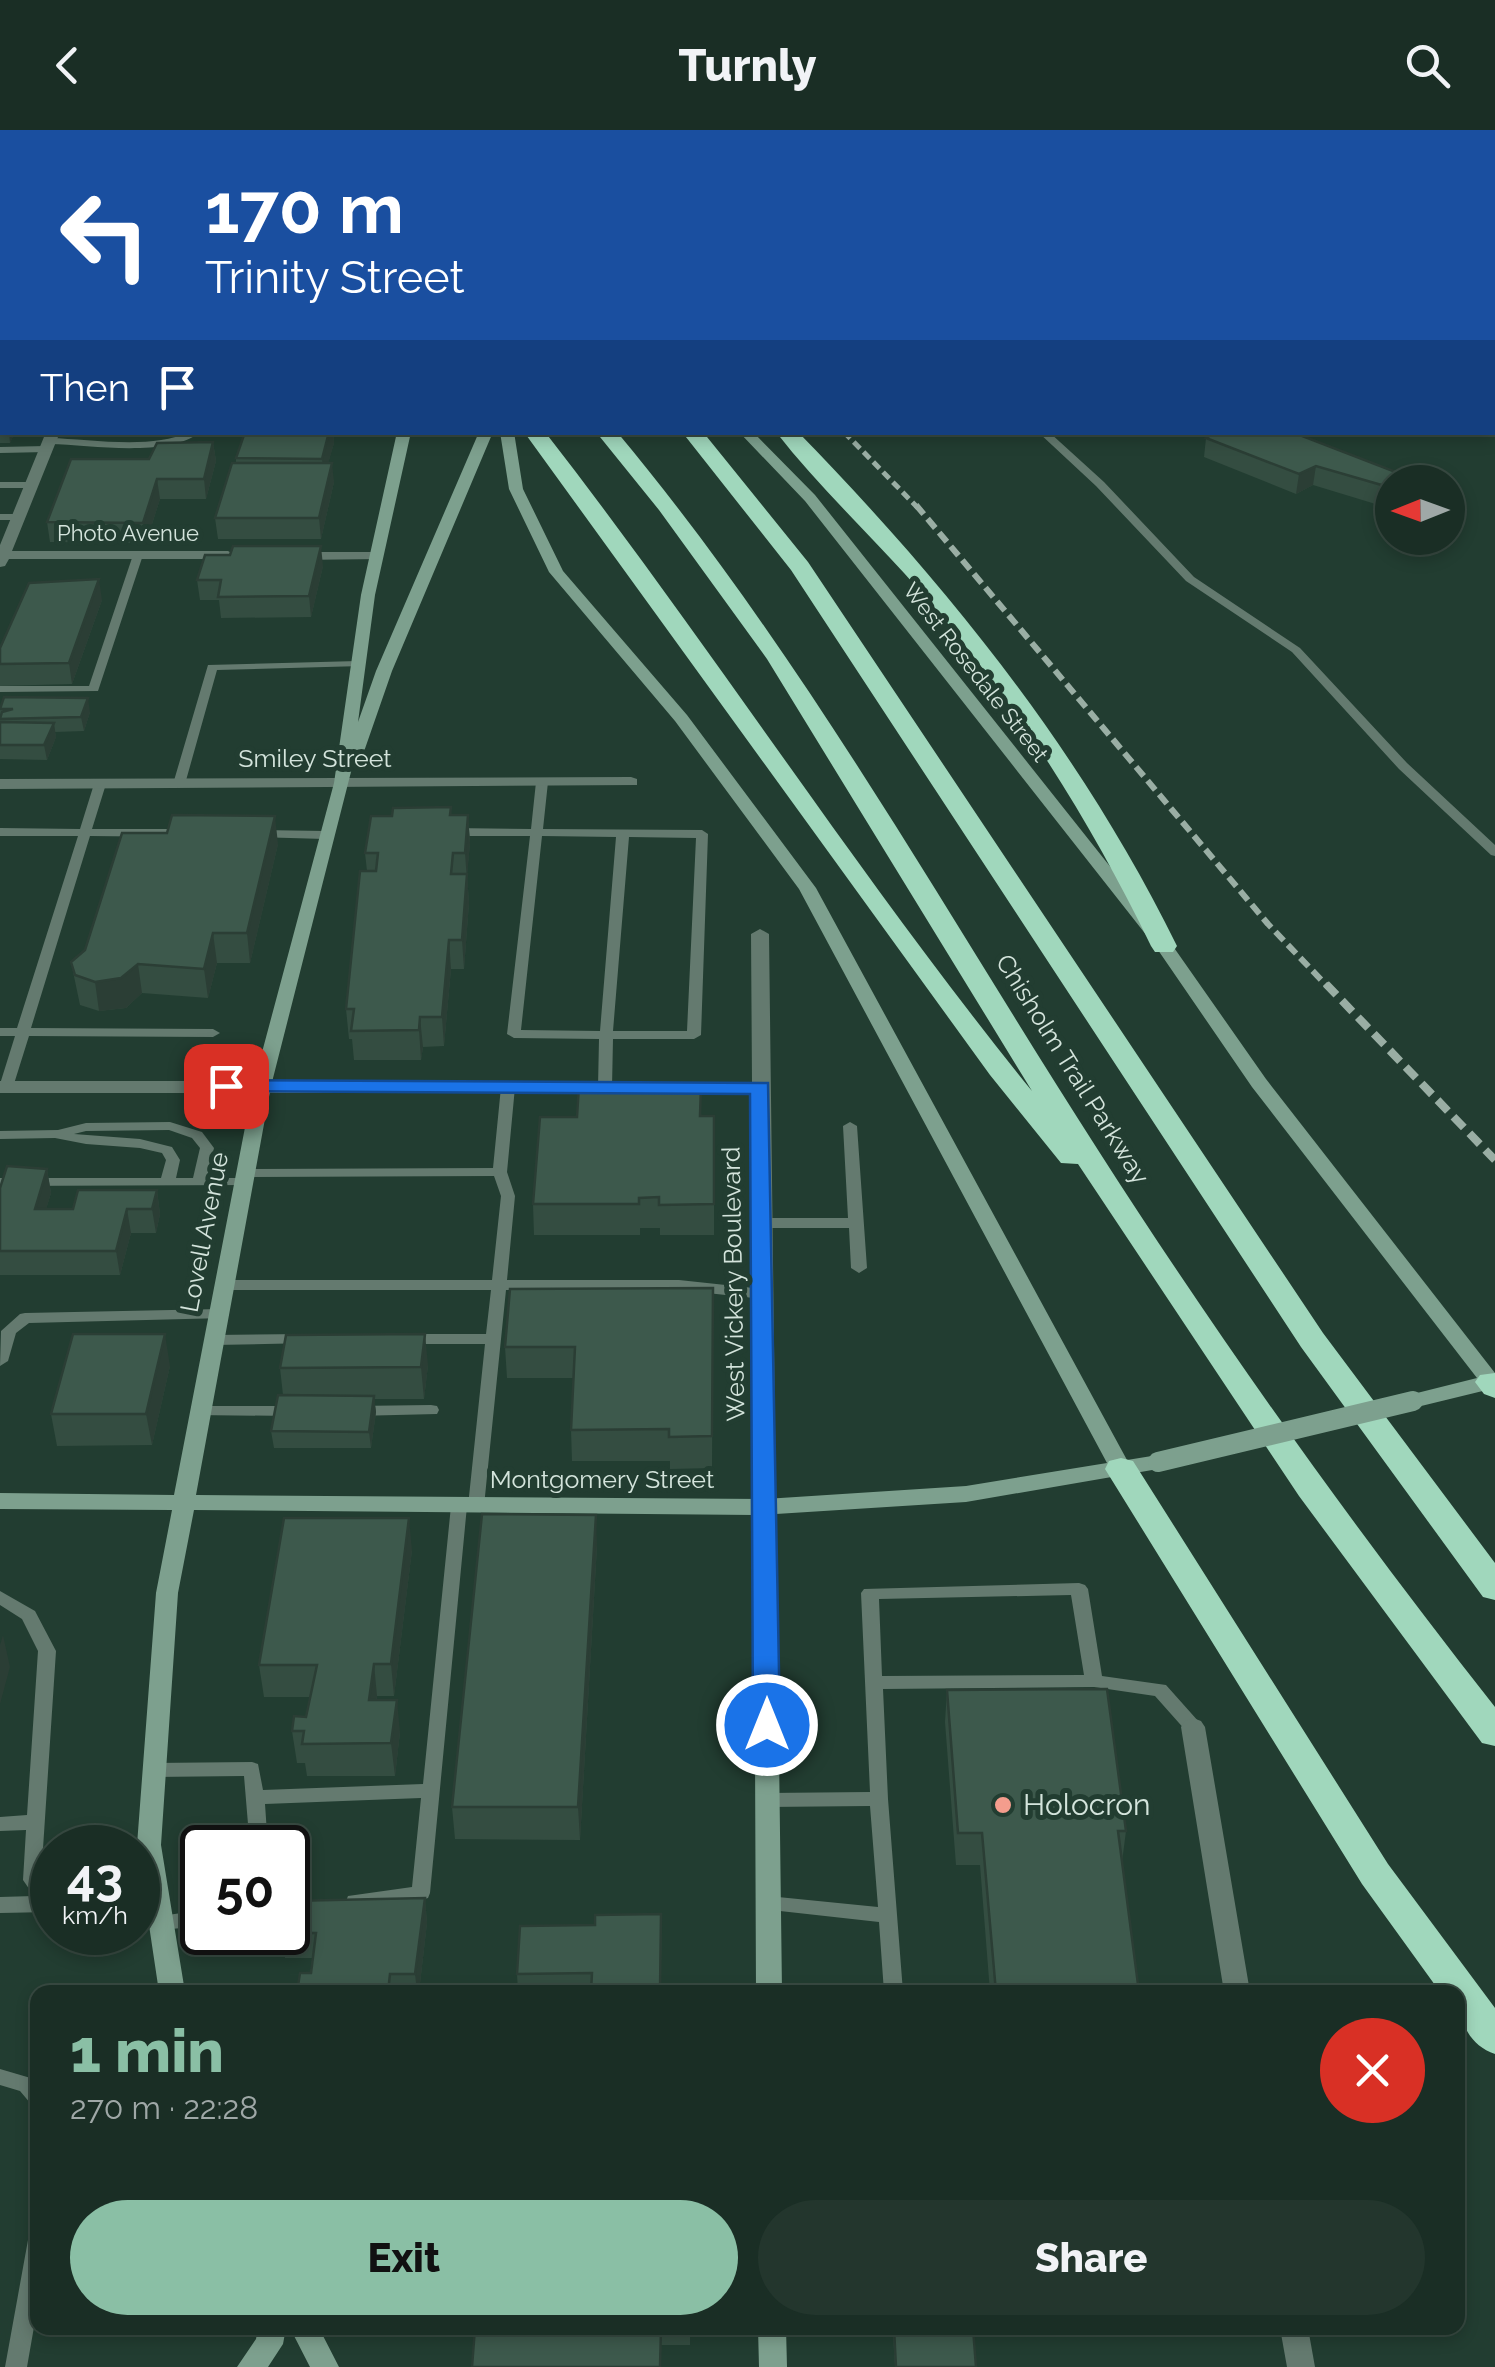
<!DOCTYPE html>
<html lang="en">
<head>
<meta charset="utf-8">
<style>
	:root { --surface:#1a2e25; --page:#23362d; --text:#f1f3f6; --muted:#9fa8a7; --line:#384a42; --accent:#8abfa5 }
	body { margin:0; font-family:Raleway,sans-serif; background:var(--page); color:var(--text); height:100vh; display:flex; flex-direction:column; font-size:38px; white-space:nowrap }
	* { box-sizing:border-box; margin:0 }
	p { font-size:32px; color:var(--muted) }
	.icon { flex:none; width:55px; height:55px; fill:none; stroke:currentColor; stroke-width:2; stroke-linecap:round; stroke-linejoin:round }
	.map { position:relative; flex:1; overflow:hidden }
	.drawer { position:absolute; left:30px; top:1855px; width:1435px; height:350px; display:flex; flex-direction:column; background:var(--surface); border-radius:20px; box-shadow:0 5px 15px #0003,0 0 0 2px var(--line) }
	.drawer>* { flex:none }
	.hud { position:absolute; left:0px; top:0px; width:1495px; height:305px; box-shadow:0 5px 15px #0003,0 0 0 2px var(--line); background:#1a4fa0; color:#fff; overflow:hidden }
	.needle { width:65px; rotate:269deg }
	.tools { position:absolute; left:1375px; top:335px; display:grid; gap:20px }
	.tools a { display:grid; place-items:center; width:90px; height:90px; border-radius:50%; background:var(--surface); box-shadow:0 5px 15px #0003,0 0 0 2px var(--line); font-size:50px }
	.speed { position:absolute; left:30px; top:1695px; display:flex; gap:20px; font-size:50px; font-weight:700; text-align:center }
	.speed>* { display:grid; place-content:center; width:130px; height:130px; border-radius:50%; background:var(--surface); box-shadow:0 5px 15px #0003,0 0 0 2px var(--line); line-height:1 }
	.speed small { font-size:25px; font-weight:400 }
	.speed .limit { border:5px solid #111; border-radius:15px; background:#fff; color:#111 }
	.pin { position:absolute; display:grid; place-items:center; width:85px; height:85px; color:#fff; margin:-42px; border-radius:20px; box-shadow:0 5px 15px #0006 }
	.me { position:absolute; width:110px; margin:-55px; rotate:0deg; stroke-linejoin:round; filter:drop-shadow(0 0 8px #0008) }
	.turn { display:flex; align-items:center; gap:35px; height:210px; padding:0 40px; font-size:45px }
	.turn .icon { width:130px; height:130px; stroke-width:2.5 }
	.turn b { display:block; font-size:70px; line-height:85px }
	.then { display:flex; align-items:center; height:95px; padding:0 40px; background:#0003; gap:20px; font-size:38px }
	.round { display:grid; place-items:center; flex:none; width:105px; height:105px; border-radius:52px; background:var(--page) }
	.overview { display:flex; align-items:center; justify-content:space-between; height:170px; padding:0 40px }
	h1 { font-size:60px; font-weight:800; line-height:75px; color:var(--accent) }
	.action { display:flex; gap:20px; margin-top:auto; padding:20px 40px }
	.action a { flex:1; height:115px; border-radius:60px; background:var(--accent); color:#111; font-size:40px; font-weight:800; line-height:115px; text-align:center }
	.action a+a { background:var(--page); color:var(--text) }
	header { display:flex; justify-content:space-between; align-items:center; height:130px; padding:0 40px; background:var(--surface); font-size:45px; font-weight:800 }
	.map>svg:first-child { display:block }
</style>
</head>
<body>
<header><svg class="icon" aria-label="back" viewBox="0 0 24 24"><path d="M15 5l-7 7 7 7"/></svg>Turnly<svg class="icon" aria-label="search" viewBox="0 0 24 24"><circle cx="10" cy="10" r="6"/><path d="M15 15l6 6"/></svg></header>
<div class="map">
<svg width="1495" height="2237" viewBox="0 0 1495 2237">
	<rect width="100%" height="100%" fill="#223d31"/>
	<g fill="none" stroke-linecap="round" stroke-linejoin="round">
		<path fill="#647a6f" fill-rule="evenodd" d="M48 0H58L59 2H50Z
			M917 0H931L933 2H921Z
			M1080 0H1088L1089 2H1081Z
			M1249 0H1257V2H1249Z
			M0 123H2V129H0Z
			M1492 162H1495V168H1492Z
			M1492 225 1495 226V232L1492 231Z
			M188 302H201C166 328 92 315 50 314L45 311 50 308C89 309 153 320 188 302Z
			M1038 302H1049L1104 352 1194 447 1300 518 1407 633 1495 715V726L1491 725 1399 639 1292 522 1186 451 1096 356Z
			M0 317 46 316 51 319 46 322 0 323Z
			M0 352H32L37 355 32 358H0Z
			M0 384H18L23 387 18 390H0Z
			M138 422 143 425 98 561 0 562V556H89L133 425Z
			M358 531 362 532V536L217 540 185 654 179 658 173 654 208 535Z
			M542 648 548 652 543 699 702 700 708 704 701 905 694 909H613L612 957 605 961 598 957 599 909 514 908 507 904 530 706H451L445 702 451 698 531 699 536 652ZM542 706 616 707 600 901 521 900ZM629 707 696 708 687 901H613Z
			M100 650 106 654 92 699H186L192 703 186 707 90 706 31 898 213 899 220 903 213 907 29 906 13 957 11 960H1L0 954 15 906H0V898H17L78 706H0V698L80 699 94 654Z
			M259 700 325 701 331 705 325 709 255 707V701Z
			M508 953 515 957 507 1042 515 1066 507 1150H679L763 1159 771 1164 763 1169 679 1160H506L484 1376 482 1380H470L468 1376 485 1214H408L400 1209 408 1204H486L491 1160H225L217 1155 225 1150H492L501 1066 494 1046 246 1047 239 1043 246 1039 493 1038 501 957Z
			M170 992 202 1002 214 1018 207 1048H244L251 1052 249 1055 0 1056V1048H161L166 1030 162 1023 140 1018 86 1014 55 1008 0 1009V1001L58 1000 86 993ZM169 1000 192 1008 200 1018 193 1048H176L180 1030 172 1017 140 1009 74 1004 86 1001Z
			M850 992 857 996 867 1138 859 1143 851 1138 849 1098H762L755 1093 762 1088H848L843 996Z
			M220 1179 225 1180 228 1184 225 1188 29 1193 16 1203 8 1231 0 1236 1 1201 20 1184 25 1183Z
			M305 1204 310 1205 313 1209 310 1213 214 1215 206 1210 214 1205Z
			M431 1275 437 1276 439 1280 437 1284 355 1286 347 1281 355 1276Z
			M201 1276H292L300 1281 292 1286 195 1285 193 1281Z
			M459 1370 465 1372 467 1376 430 1763 428 1768 421 1770 355 1778 348 1776 346 1771 348 1766 412 1757 421 1668 265 1674 268 1718H250L244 1646 153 1647 147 1645 144 1640 147 1635 153 1633 252 1632 258 1634 263 1660 423 1654 451 1376 453 1372Z
			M1079 1453 1085 1455 1088 1459 1102 1546 1166 1555 1199 1592 1202 1597 1199 1602 1193 1604 1187 1602 1155 1566 1094 1557 883 1559 888 1669 903 1862H884L879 1792 761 1779 759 1774 761 1769 768 1766 878 1777 870 1676 767 1677 761 1675 758 1670 761 1665 767 1663 870 1662 861 1463 864 1459ZM1071 1465 1084 1545 882 1546 879 1469Z
			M0 1461 35 1481 56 1521 41 1749 52 1763V1781L50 1782 0 1783V1767L34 1766 23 1750 26 1700 0 1701V1687L27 1685 38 1521 22 1489 0 1475Z
			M202 1780V1796L161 1800 154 1797 151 1792 154 1787Z
			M0 1939 34 1949 38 1953V1976L31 1974 20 1961 0 1955Z
			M38 2101V2174L27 2237H5L28 2110 31 2104Z"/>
		<path fill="#647a6f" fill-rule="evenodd" d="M823 0H840L842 2H826Z
			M1492 185H1495V193H1492Z
			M46 302H60L12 421H228L235 425 228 429H9L5 436 0 437V415Z
			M376 422 381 423V429L297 430 290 426 297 422Z
			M631 647 637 649V655L0 659V649Z
			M760 799 769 804 776 1377 773 1382H757L754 1377 752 964H677L668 958 677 952H752L751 804Z
			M0 951H603L612 957 603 963H0Z
			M1193 1588 1201 1591 1205 1597 1250 1862H1224L1181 1597 1185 1591Z
			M1280 2198H1308L1315 2237H1287Z"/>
		<path fill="#7da08e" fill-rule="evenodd" d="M158 0H172L174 2H160Z
			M502 0H514V2H503Z
			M549 0H561V2H550Z
			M397 302H411L375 465 358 592 376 541 479 302H493L392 541 360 633 352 638 271 956 196 1365 765 1369 966 1356 1107 1333 799 759 675 591 549 442 509 359 500 302H514L523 359 563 441 687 585 816 758 1127 1330 1158 1325 1166 1327 1169 1332 1166 1337 1158 1339 966 1372 776 1384 782 1862H756L754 1385 194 1380 178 1463 161 1715 185 1862H159L137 1715 156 1463 172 1380 0 1379V1363L174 1365 253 956 334 653 361 465Z
			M739 302H753L815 365 1170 812 1266 949 1495 1243V1258L1413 1278 1405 1276 1402 1271 1405 1266 1477 1248 1252 957 1158 820 805 371Z
			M258 2198H286L283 2214 268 2237H237L256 2209Z
			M290 2198H319L339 2237H310Z
			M758 2198H786L787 2237H759Z"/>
		<path fill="#a0d7bc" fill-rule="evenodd" d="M269 0H287L288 2H270Z
			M351 0H370L371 2H352Z
			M426 0H444L445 2H427Z
			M524 302H545C713 518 860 749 1032 961L767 529 659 380 596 302H617C803 525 942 777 1098 1020 1221 1212 1354 1398 1495 1577V1616L1482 1613 1299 1366 1078 1034 1061 1033 990 945Z
			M682 302H703L808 432 1323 1203 1495 1433V1470L1483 1467 1301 1217 791 440Z
			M776 302H798C949 457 1081 621 1177 816L1173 822H1155L1151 816C1093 696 1024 586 939 483 888 421 826 366 776 302Z
			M1495 1243V1268L1484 1264 1475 1252 1480 1245Z
			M1121 1328 1133 1331 1388 1734 1495 1878V1924C1468 1915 1458 1889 1458 1862H1440L1362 1754 1105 1339 1109 1331Z"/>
		<path stroke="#9aaea4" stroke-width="5" stroke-dasharray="9 5" stroke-linecap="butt" d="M496 0 500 2
			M669 0 677 2
			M844 302 918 378"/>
		<path stroke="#9aaea4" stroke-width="6" stroke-dasharray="12 6" stroke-linecap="butt" d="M916 375 1268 794 1328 857"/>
		<path stroke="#9aaea4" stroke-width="8" stroke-dasharray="15 8" stroke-linecap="butt" d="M1326 854 1495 1030"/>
		<path stroke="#7da08e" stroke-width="20" d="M1158 1332 1413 1271"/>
	</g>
	<path fill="#344d41" d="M1492 35H1495V96H1492Z
		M0 175H2V223H0Z
		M0 260H2V302H15L10 313H0Z
		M240 302H333L334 313 328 333 334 352 321 409H218L215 388 236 333V328L244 306H241Z
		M1206 308 1419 351 1418 352H1392V379L1313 355 1296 364 1204 327Z
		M213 312 216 331 206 369H160L146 413 50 412 47 392 149 329Z
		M323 436 311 487 221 488 219 470H200L197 450Z
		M102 470 72 554 0 556V518Z
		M0 578 90 582 84 601 55 602 56 607 47 630 0 629Z
		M451 677V685H468L470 713 467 744 469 773 464 839H451L444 916 423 917 421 930H354L352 909H349L346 879 367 741 365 723 392 686Z
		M278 714 250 833H217L208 868 142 863 126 878 99 881 80 875 71 832Z
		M701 986H714V1105H660V1098H640V1105H534L533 1074Z
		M47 1039 51 1063 46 1079H73L157 1060 160 1084 156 1103H131L120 1145H0V1058Z
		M713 1158 712 1338 670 1339V1331H572L571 1300 573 1248H507L505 1217Z
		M428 1235 424 1269H374L376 1282 371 1318H274L271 1301 283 1265 280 1238Z
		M170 1236 152 1315 57 1316 51 1284Z
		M597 1416 580 1710 455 1709 452 1677Z
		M412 1420 394 1566H377V1570L400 1602 395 1646H307L305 1633H297L292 1601 306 1587 310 1567H264L259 1535Z
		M947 1560 1126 1701 1122 1732 1139 1862H990L980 1735H956L945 1592Z
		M425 1768 427 1793 419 1862H297L311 1843 313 1828H285L282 1803Z
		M662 1801 660 1862H591V1860L518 1861 517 1844Z
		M475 2198H690V2215H661Z
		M824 2198H973L976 2237H895L893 2205 824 2206Z"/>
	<path fill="#2b3e35" d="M2 63V88L0 89V64Z
		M9 302H15L10 313Z
		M329 302H333L334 313 324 348 322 329Z
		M213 312 216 331 206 369 204 349Z
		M332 333 334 352 321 409 319 388Z
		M1316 336 1313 355 1296 364 1299 344Z
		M157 349 160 369 146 413 143 393Z
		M321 416 323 436 311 487 309 466Z
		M99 449 102 470 72 554 69 533Z
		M88 568 90 582 84 601 81 587Z
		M54 593 56 607 47 630 44 615Z
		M468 685 470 713 467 748V744L469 773 464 839 462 810 467 751 465 723Z
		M275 686 278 714 250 833 247 803Z
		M213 803 217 833 208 868 204 839Z
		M449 810 451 839 444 916 442 887Z
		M138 834 142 863 126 878 99 881 95 852Z
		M420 887 423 917 421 930 419 900Z
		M47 1039 51 1063 39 1103 35 1079Z
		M157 1060 160 1084 156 1103 152 1079Z
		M127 1079 131 1103 120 1145 116 1121Z
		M165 1204 170 1236 152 1315 146 1284Z
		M425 1204 428 1235 424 1269 421 1237Z
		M374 1266 376 1282 371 1318 369 1302Z
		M596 1385 597 1416 580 1710 578 1677Z
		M409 1388 412 1420 394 1566 391 1534Z
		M3 1505 10 1537 0 1574V1515Z
		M374 1534 377 1566 373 1602 369 1570Z
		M397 1570 400 1602 395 1646 391 1613Z
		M425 1768 427 1793 419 1862H417L415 1844Z"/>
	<path fill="#3d594c" stroke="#2b3e35" stroke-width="2.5" d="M1117 0H1224L1225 2H1118Z
		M2 15V63L0 64V16Z
		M1492 35H1495V73H1492Z
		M0 175H2V199H0Z
		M0 260H2V294H0Z
		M245 302H329L322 329 236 328Z
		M1217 302H1292L1419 351 1416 352H1392V358L1316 336 1299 344 1206 308Z
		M213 312 204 349H157L143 393 47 392 71 329H149L157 313Z
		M232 333H332L319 388H215Z
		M233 416H321L309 466 218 467 221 450H197L205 425H230Z
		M99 449 69 533 0 534V518L29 453Z
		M4 567 88 568 81 587 0 589 2 582 13 579H0Z
		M0 592 54 593 44 615H0Z
		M451 677 450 685H468L465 723H453L451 744H467L462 810H449L442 887H420L419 900 351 901 354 879H346L360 741H376L378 723H365L371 686H392L393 678Z
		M172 685 275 686 247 803H213L204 839 138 834 121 848 95 852 75 845 71 832 85 820 122 703H167Z
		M579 955H701L700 986H714V1074L659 1075V1067L639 1068V1074H533L540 987H577Z
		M7 1036 47 1039 35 1079H73L78 1060H157L152 1079H127L116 1121H0V1058Z
		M713 1158 712 1306 669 1307V1299L571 1300 575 1217H505L510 1159Z
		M73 1204H165L146 1284H51Z
		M425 1204 421 1237 280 1238 286 1205Z
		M278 1265 374 1266 369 1302 271 1301Z
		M482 1384 596 1385 578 1677H452Z
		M284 1388H409L391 1534H374L369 1570H397L391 1613 302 1614 304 1601H292L294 1586 306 1587 317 1535H259Z
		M1107 1559 1126 1701H1118L1139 1862H996L982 1703H958L947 1560Z
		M425 1768 415 1844H390L388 1862H297L300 1843H311L316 1803H282L288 1802V1771Z
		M661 1784 660 1862H591L592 1843 517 1844 520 1796 595 1795V1785Z
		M475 2198H661L660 2237H472Z
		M894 2198H973L976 2237H896Z"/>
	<path fill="#1a73e8" stroke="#114b97" stroke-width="2.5" d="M226 950 768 953 780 1595 776 1602 767 1605 753 1595 750 964 218 961 215 956Z"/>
	<circle fill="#f49d8d" stroke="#223d31" stroke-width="4" cx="1003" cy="1675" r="10"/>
	<g text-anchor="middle" stroke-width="10" stroke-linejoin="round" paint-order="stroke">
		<g font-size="22" fill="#d4e4dc" stroke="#223d31">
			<text x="128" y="411">Photo Avenue</text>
			<text transform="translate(976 542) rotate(52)" y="8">West Rosedale Street</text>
		</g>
		<g font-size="25" fill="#d4e4dc" stroke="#223d31">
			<text x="315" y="637">Smiley Street</text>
			<text transform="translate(1073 939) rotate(58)" y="9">Chisholm Trail Parkway</text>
			<text transform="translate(204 1102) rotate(-79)" y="9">Lovell Avenue</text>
			<text transform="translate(733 1154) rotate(-91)" y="9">West Vickery Boulevard</text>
			<text x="602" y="1358">Montgomery Street</text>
		</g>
		<g font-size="30" fill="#d4e4dc" stroke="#223d31" text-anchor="start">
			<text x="1023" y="1685">Holocron</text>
		</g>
	</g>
</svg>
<div class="tools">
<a><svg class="needle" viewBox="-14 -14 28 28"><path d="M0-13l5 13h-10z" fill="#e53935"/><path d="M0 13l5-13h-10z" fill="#9fa8a7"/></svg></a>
</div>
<div class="speed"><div>43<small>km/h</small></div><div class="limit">50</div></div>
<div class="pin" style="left:226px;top:956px;background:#d93025"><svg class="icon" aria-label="arrive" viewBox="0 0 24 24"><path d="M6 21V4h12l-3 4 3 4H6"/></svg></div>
<svg class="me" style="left:767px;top:1595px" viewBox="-20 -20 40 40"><circle r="17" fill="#1a73e8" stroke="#fff" stroke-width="3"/><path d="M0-11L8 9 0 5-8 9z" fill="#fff"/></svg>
<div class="hud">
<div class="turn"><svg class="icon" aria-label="left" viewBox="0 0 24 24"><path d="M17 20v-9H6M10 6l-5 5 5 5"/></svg><div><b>170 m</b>Trinity Street</div></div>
<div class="then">Then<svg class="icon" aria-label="arrive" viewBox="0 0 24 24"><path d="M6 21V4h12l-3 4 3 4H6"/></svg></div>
</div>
<section class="drawer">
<div class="overview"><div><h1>1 min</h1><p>270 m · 22:28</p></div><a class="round" style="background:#d93025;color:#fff"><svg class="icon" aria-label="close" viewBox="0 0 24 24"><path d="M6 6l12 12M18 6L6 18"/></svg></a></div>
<div class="action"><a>Exit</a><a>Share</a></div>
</section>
</div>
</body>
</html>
